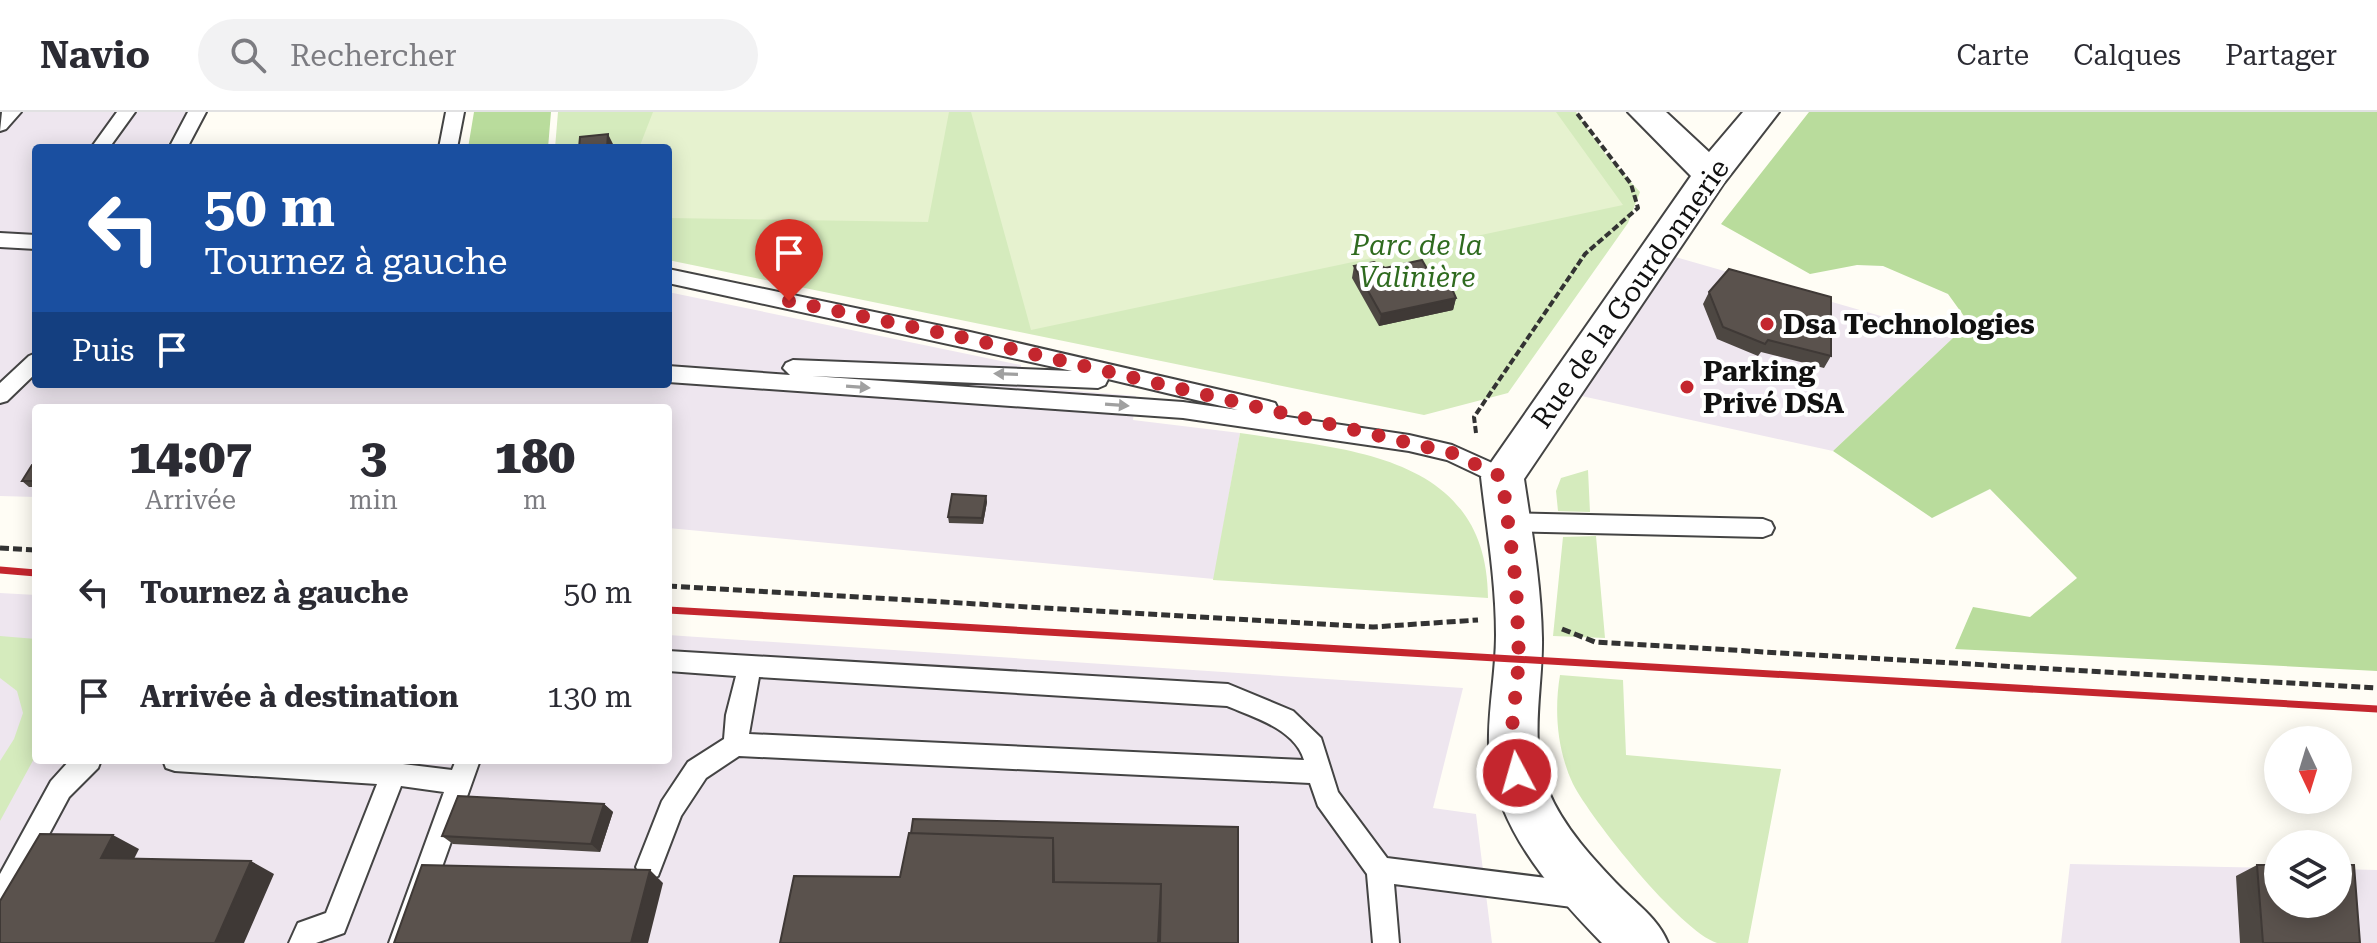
<!DOCTYPE html>
<html lang="fr">
<head>
<meta charset="utf-8">
<style>
	:root { --surface:#fff; --page:#f2f2f3; --text:#2b2b33; --muted:#7c7c81; --line:#e1e1e2 }
	body { margin:0; font-family:"Roboto Serif",serif; background:var(--page); color:var(--text); height:100vh; display:flex; flex-direction:column; font-size:30px; white-space:nowrap }
	* { box-sizing:border-box; margin:0 }
	p { font-size:26px; color:var(--muted) }
	.icon { flex:none; width:44px; height:44px; fill:none; stroke:currentColor; stroke-width:2; stroke-linecap:round; stroke-linejoin:round }
	.map { position:relative; flex:1; overflow:hidden }
	.sheet { position:absolute; left:32px; top:292px; width:640px; height:360px; display:flex; flex-direction:column; background:var(--surface); border-radius:8px; box-shadow:0 4px 20px #0003 }
	.sheet>* { flex:none }
	.top-card { position:absolute; left:32px; top:32px; width:640px; height:244px; border-radius:8px; box-shadow:0 4px 20px #0003; background:#1a4fa0; color:#fff; overflow:hidden }
	.needle { width:52px; rotate:176deg }
	.controls { position:absolute; left:2264px; top:614px; display:grid; gap:16px }
	.controls a { display:grid; place-items:center; width:88px; height:88px; border-radius:50%; background:var(--surface); box-shadow:0 4px 20px #0003; font-size:40px }
	.pin { position:absolute; display:grid; place-items:center; width:68px; height:68px; color:#fff; margin:-82px -34px; border-radius:50% 50% 50% 0; rotate:-45deg; box-shadow:0 0 8px #0007 }
	.pin .icon { rotate:45deg }
	.me { position:absolute; width:88px; margin:-44px; rotate:354deg; stroke-linejoin:round; filter:drop-shadow(0 0 6px #0008) }
	.turn { display:flex; align-items:center; gap:28px; height:168px; padding:0 40px; font-size:36px }
	.turn .icon { width:104px; height:104px; stroke-width:2.5 }
	.turn b { display:block; font-size:56px; line-height:68px }
	.then { display:flex; align-items:center; height:76px; padding:0 40px; background:#0003; gap:16px; font-size:30px }
	.eta { display:flex; justify-content:space-evenly; align-items:center; height:136px; text-align:center }
	.eta b { font-size:48px; font-weight:800; line-height:56px }
	ul { padding:0; list-style:none }
	li { display:flex; align-items:center; gap:24px; height:104px; padding:0 40px }
	li div { flex:1 }
	li b { display:block; font-size:30px }
	li em { font-style:normal }
	header { display:flex; align-items:center; gap:48px; box-sizing:border-box; height:112px; padding:0 40px; background:var(--surface); border-bottom:2px solid var(--line) }
	header strong { font-size:38px }
	nav { display:flex; gap:44px; margin-inline-start:auto; font-size:28px }
	.search { width:560px; height:72px; background:var(--page); display:flex; align-items:center; gap:20px; box-sizing:border-box; padding:0 28px; border-radius:44px; color:var(--muted); font-size:30px }
	.map>svg:first-child { display:block }
</style>
</head>
<body>
<header>
<strong>Navio</strong>
<div class="search"><svg class="icon" aria-label="search" viewBox="0 0 24 24"><circle cx="10" cy="10" r="6"/><path d="M15 15l6 6"/></svg>Rechercher</div>
<nav><a>Carte</a><a>Calques</a><a>Partager</a></nav>
</header>
<div class="map">
<svg width="2377" height="831" viewBox="0 0 2377 831">
	<rect width="100%" height="100%" fill="#fffdf5"/>
	<path fill="#eee6ef" d="M0 0H186L166 36H36V272H668V180L1021 253 1020 274 1136 284 1133 308 1240 321 1214 467 668 416V296H36V385L0 384Z
		M1672 144 1954 225 1833 339 1577 283Z
		M0 481 36 483V648H668V523L1463 576 1433 696 1476 702 1492 831H0Z
		M2070 752 2278 756V792H2338V757L2377 758V831H2061Z"/>
	<path fill="#d5ebbd" d="M558 0H1576L1606 43 1640 80 1628 111 1508 281 1424 303 668 148V36H555Z
		M1240 321C1349 338 1487 342 1488 486L1213 468Z
		M1588 358 1590 400 1558 399 1556 379 1561 366Z
		M1596 424 1605 526 1553 524 1563 425Z
		M0 524 36 527V643L0 709V649L14 627 23 601 17 579 0 566Z
		M1560 563 1623 568 1626 643 1781 657 1748 831C1739 831 1726 831 1717 831 1680 819 1591 707 1573 672 1557 638 1554 599 1560 563Z"/>
	<path fill="#b9dc9c" d="M474 0H551L548 36H468Z
		M1809 0H2377V559L1955 537 1973 495 2030 505 2077 466 1990 377 1932 406 1833 339 1954 225H1979L1948 182 1883 154 1857 153 1810 162 1721 112Z"/>
	<path fill="#e6f2cf" d="M653 0H949L928 110 668 106V36H639Z
		M971 0H1556L1623 93 1031 218Z"/>
	<g fill="none" stroke-linecap="round" stroke-linejoin="round">
		<g stroke="#444" stroke-width="4">
			<path id="service" d="M2 0H21L6 17 0 19Z
				M117 0H135L109 36H91Z
				M188 0H206L187 36H169Z
				M446 0H464L457 36H439Z
				M0 121 36 123V137L0 135Z
				M668 157 970 220 1268 289 1275 291 1278 297 1274 303 1409 323 1452 333 1510 359 1513 365 1510 371 1502 374 1447 348 1409 339 1183 306 668 270V254L790 263 783 256 786 251 793 248 1072 259 668 171ZM812 264 1098 276 1105 273 1108 267 1238 298 1183 290Z
				M36 241V261L7 289 0 291V271L29 244Z
				M1508 401 1763 407 1771 410 1774 416 1771 422 1763 425 1508 419 1500 416 1497 410 1500 404Z
				M668 539 1228 572 1293 599 1321 626 1338 680 1387 746 1587 771 1596 775 1600 784 1596 793 1587 797 1394 772 1399 831H1373L1367 762 1318 694 1310 671 739 644 706 666 681 704 658 764 649 768 640 764 636 755 662 689 688 650 724 627 726 603 736 564 668 559ZM759 565 1227 594C1253 605 1295 617 1304 648L749 622Z
				M70 648H101L98 656 69 685 9 797 0 801V762L51 669Z
				M163 648H370L452 658 456 648H480L415 831H389L444 680 401 674 344 821 316 831H289L298 811 326 801 377 672 175 659 166 656Z"/>
		</g>
		<g stroke="#444" stroke-width="4">
			<path id="minor" d="M1628 0H1666L1709 40 1743 0H1779L1724 71 1524 367C1532 420 1541 473 1542 526 1543 576 1528 631 1548 678 1563 715 1594 748 1621 776 1639 794 1658 807 1668 831H1602C1551 779 1491 711 1489 633 1488 597 1496 560 1496 523 1496 470 1487 418 1481 365L1691 64Z"/>
		</g>
		<path stroke="#333" stroke-width="4" stroke-dasharray="7 3" stroke-linecap="butt" d="M1476 321 1474 305 1585 142 1638 96 1631 72 1576 0"/>
		<path stroke="#333" stroke-width="5" stroke-dasharray="9 4" stroke-linecap="butt" d="M0 436 36 438
			M668 474 1373 515 1478 508
			M1562 517 1595 530 2377 576"/>
		<use href="#service" fill="#fff" fill-rule="evenodd"/>
		<use href="#minor" fill="#fff" fill-rule="evenodd"/>
		<path stroke="#c4262e" stroke-width="7" d="M0 458 36 461
			M668 498 2377 597"/>
	</g>
	<path fill="#4d4742" d="M1354 154 1385 156 1438 176 1456 186 1453 198 1379 214 1352 166Z
		M1709 180 1831 244 1824 256 1761 240 1758 244 1717 227 1703 192Z
		M36 353V375H29L22 369Z
		M986 384 987 390 983 412 949 411 948 405Z
		M604 692 613 700 600 740 453 732 442 724Z
		M2257 753 2360 831H2240L2236 764Z"/>
	<path fill="#3f3936" d="M608 22 614 34V36H607Z
		M1456 186 1453 198 1379 214 1381 202Z
		M986 384 987 390 983 412 982 406Z
		M604 692 613 700 600 740 591 732Z
		M113 723 139 737 128 759 101 746Z
		M251 749 274 762 244 831H215Z
		M650 758 663 771 648 831H631Z"/>
	<path fill="#5a524d" stroke="#3f3936" stroke-width="2" d="M608 22 607 36H579L580 25Z
		M1422 148 1438 176 1450 172 1456 186 1381 202 1354 154 1374 150 1385 156Z
		M1729 157 1831 185V244L1768 228 1765 232 1723 215 1709 180Z
		M32 353H36V369H22Z
		M952 382 986 384 982 406 948 405Z
		M458 684 604 692 591 732 442 724Z
		M913 707 1238 715V831H1160L1161 772 1054 770 1053 726 911 721Z
		M909 721 1053 726V770L1161 772 1158 831H780L794 764 900 765Z
		M40 722 113 723 101 746 251 749 215 831H0V789Z
		M422 753 650 758 631 831H394Z
		M2257 753H2278V792H2338V753H2354L2360 831H2263Z"/>
	<defs><path id="oneway-solid" d="M-6-.8H1V-3.2L6.5 0L1 3.2V.8H-6Z" transform="scale(2)"/></defs>
	<g fill="#a0a0a0">
		<use href="#oneway-solid" transform="translate(1006 262) rotate(-178)"/>
		<use href="#oneway-solid" transform="translate(858 275) rotate(4)"/>
		<use href="#oneway-solid" transform="translate(1117 293) rotate(4)"/>
	</g>
	<g fill="none" stroke-linecap="round" stroke-linejoin="round">
		<path stroke="#c4262e" stroke-width="14" stroke-dasharray="0 25.2" d="M789 189 970 227 1452 341 1502 365 1516 471 1519 548 1512 616 1517 661"/>
	</g>
	<g fill="#c4262e" stroke="#fff" stroke-width="3">
		<circle cx="1767" cy="212" r="8"/>
		<circle cx="1687" cy="275" r="8"/>
	</g>
	<g text-anchor="middle" stroke-width="8" stroke-linejoin="round" paint-order="stroke">
		<g font-size="28" font-style="italic" fill="#2f6b1f" stroke="#fff">
			<text x="1417" y="143">Parc de la<tspan x="1417" dy="32">Valinière</tspan></text>
		</g>
		<g font-size="28" fill="#111" stroke="#fff">
			<text transform="translate(1630 181) rotate(-55)" y="10">Rue de la Gourdonnerie</text>
		</g>
		<g font-size="28" font-weight="bold" fill="#111" stroke="#fff" text-anchor="start">
			<text x="1783" y="222">Dsa Technologies</text>
			<text x="1703" y="269">Parking<tspan x="1703" dy="32">Privé DSA</tspan></text>
		</g>
	</g>
</svg>
<div class="controls">
<a><svg class="needle" viewBox="-14 -14 28 28"><path d="M0-13l5 13h-10z" fill="#e53935"/><path d="M0 13l5-13h-10z" fill="#7c7c81"/></svg></a>
<a><svg class="icon" aria-label="layers" viewBox="0 0 24 24"><path d="M12 4l9 5-9 5-9-5zM3 14l9 5 9-5"/></svg></a>
</div>
<div class="pin" style="left:789px;top:189px;background:#d93025"><svg class="icon" aria-label="arrive" viewBox="0 0 24 24"><path d="M6 21V4h12l-3 4 3 4H6"/></svg></div>
<svg class="me" style="left:1517px;top:661px" viewBox="-20 -20 40 40"><circle r="17" fill="#c4262e" stroke="#fff" stroke-width="3"/><path d="M0-11L8 9 0 5-8 9z" fill="#fff"/></svg>
<div class="top-card">
<div class="turn"><svg class="icon" aria-label="left" viewBox="0 0 24 24"><path d="M17 20v-9H6M10 6l-5 5 5 5"/></svg><div><b>50 m</b>Tournez à gauche</div></div>
<div class="then">Puis<svg class="icon" aria-label="arrive" viewBox="0 0 24 24"><path d="M6 21V4h12l-3 4 3 4H6"/></svg></div>
</div>
<section class="sheet">
<div class="eta">
<div><b>14:07</b><p>Arrivée</p></div>
<div><b>3</b><p>min</p></div>
<div><b>180</b><p>m</p></div>
</div>
<ul>
<li><svg class="icon" aria-label="left" viewBox="0 0 24 24"><path d="M17 20v-9H6M10 6l-5 5 5 5"/></svg><div><b>Tournez à gauche</b></div><em>50 m</em></li>
<li><svg class="icon" aria-label="arrive" viewBox="0 0 24 24"><path d="M6 21V4h12l-3 4 3 4H6"/></svg><div><b>Arrivée à destination</b></div><em>130 m</em></li>
</ul>
</section>
</div>
</body>
</html>
